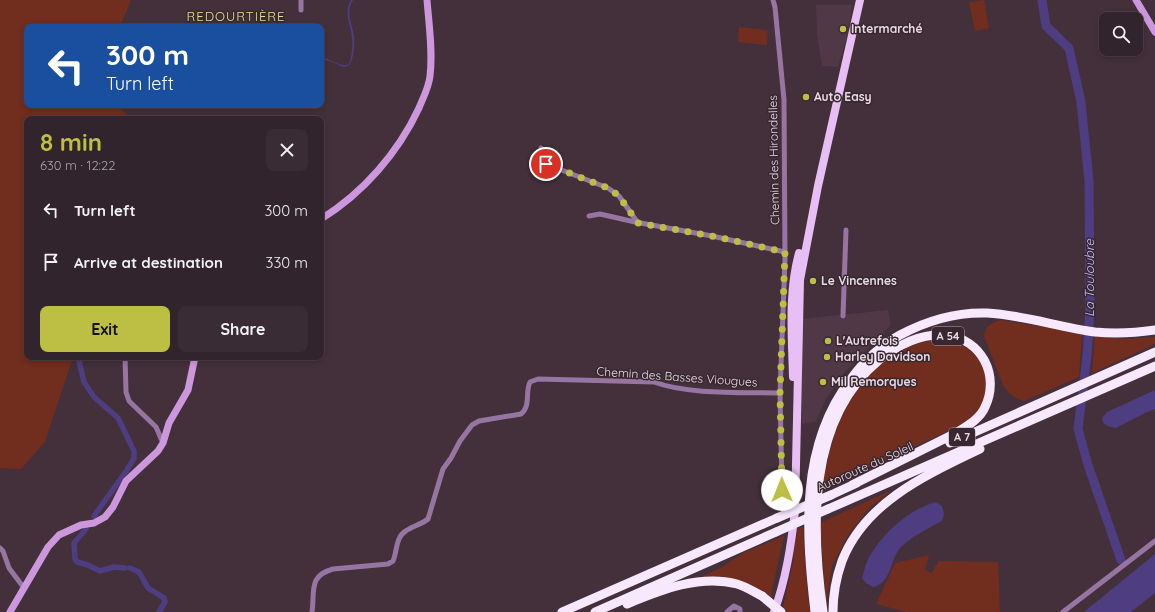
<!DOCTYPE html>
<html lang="en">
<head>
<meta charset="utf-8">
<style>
	:root { --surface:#32242c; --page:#3a2c34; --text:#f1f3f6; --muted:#a8a4a9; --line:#4d4148; --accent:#bcbf44 }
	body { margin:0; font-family:Quicksand,sans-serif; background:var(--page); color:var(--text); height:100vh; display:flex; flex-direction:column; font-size:15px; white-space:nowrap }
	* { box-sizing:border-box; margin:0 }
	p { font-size:13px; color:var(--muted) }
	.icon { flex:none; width:22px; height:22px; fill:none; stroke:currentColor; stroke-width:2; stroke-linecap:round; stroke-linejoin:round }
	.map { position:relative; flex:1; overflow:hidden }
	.side { position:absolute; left:24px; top:116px; width:300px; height:244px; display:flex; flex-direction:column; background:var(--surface); border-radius:8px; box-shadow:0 2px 6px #0003,0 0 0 1px var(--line) }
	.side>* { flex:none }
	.guide { position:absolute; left:24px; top:24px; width:300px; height:84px; border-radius:8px; box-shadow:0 2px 6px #0003,0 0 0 1px var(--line); background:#1a4fa0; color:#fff; overflow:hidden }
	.fabs { position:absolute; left:1099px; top:12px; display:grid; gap:8px }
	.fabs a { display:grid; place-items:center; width:44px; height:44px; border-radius:8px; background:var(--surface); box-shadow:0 2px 6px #0003,0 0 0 1px var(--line); font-size:20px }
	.pin { position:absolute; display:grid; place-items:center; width:34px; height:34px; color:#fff; margin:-17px; border:2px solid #fff; border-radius:50%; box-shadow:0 1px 4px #0007 }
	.me { position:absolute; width:44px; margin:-22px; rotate:359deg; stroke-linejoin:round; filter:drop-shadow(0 0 3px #0008) }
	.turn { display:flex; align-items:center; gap:14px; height:84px; padding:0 16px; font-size:18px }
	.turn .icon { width:52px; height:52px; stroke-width:2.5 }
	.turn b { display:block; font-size:28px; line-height:34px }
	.round { display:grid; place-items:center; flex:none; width:42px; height:42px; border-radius:8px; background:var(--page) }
	.summary { display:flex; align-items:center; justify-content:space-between; height:68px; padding:0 16px }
	h1 { font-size:24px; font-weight:700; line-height:30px; color:var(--accent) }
	.button { display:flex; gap:8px; margin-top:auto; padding:8px 16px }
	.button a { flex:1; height:46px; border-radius:8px; background:var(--accent); color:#111; font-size:16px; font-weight:700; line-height:46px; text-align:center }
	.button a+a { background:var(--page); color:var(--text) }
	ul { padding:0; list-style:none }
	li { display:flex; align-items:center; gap:12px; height:52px; padding:0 16px }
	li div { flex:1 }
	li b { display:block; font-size:15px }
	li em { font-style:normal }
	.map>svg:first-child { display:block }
</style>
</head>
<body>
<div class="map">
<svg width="1155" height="612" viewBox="0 0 1155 612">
	<rect width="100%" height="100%" fill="#43303b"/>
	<path fill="#513846" d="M816 5H852L847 37 838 67 822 66 817 35Z
		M888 310 891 325 844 373 826 399 815 422 802 424 801 319Z"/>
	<path fill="#712d1d" d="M0 0H131L120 27H27V105H115L133 119H27V357H73L45 442 21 469 0 468Z
		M984 0 989 28 975 31 969 2Z
		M739 27 768 30 767 45 738 42Z
		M1000 320 1082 333 1079 377 1024 401C1014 398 1008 394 1003 385L984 336C986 326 990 324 1000 320Z
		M1095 336 1126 339 1155 337V344L1092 373Z
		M936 339C948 340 958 343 969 349 988 363 993 392 978 411 974 416 967 421 962 425L822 488C826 467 830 446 838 426 854 383 890 346 936 339Z
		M887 492H890L870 507 848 535 832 566 826 603 820 523Z
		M803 527 807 588 810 612H788L783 607 792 568 797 530Z
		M784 536 772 591 771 597 759 589 681 581 701 577 722 567 743 553Z
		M929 555 925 570 931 573 939 561 998 562 1000 612H906L876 604 895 563Z"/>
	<path fill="#4e3d80" d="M351 0H353C345 12 352 23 354 36 355 46 354 56 350 64L346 67 340 66 341 68 339 65 321 58V56C329 59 341 68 349 64 352 55 353 46 352 38 351 24 343 14 351 0Z
		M1155 390V409L1145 413 1116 428 1107 426 1103 422 1102 418 1107 412Z
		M936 502 942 506 944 514 942 521C929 528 906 539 898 551 890 563 890 584 873 587L866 583 862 578C864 571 866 563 869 557 884 532 908 510 936 502Z
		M1155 554V593L1131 612H1084Z"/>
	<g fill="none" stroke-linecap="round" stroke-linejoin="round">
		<path stroke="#4e3d80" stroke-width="5.5" d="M78 357 84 382 94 397 118 418 134 451V458L127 470 94 516
			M86 529 74 543 75 559 77 562 88 565 100 571 114 567 125 568
			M130 568 139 572 148 588 164 598 165 602 159 612"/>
		<path stroke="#4e3d80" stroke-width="9" d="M1042 0 1046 26 1069 48 1081 102 1089 181 1090 308 1087 356 1078 429 1088 465 1121 560"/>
		<path stroke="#9775a2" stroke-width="5" d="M301 0V10
			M773 0 775 7 784 100 785 259 780 393 782 490
			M541 148 546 164 608 188 619 196 638 223
			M589 216 600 214 635 222 712 236 785 252
			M843 316 846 230
			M125 357 126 392 129 401 156 427 163 443
			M0 548 3 551 9 568 24 588
			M312 612C315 591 308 576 333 569L388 564 393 561C396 554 396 546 399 539 403 528 420 526 428 519L443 469 451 458 460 441 472 425 479 421 521 414C531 406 525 392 530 382L538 379 654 382C689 395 742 392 780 393
			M727 612 734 606 740 609V612
			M1063 612 1155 541"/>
		<path stroke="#cd97de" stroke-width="7" d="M1136 0 1155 32
			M321 219C363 193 398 153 419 108 423 98 429 87 430 76 433 52 429 25 427 0
			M10 612 48 547 59 535 81 525 94 523 105 517 113 507 126 481 158 451 163 443 169 423 188 390 195 357"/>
		<path stroke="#e8bff5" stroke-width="8" d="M793 377C792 336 788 293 799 253
			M774 612C786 579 791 546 795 511L800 280 818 186 860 0"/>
		<path stroke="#f8e8fe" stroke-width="9" d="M950 443 1155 352
			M831 495 857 483
			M828 509 1155 366
			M627 604C661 590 700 574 737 584 747 587 754 592 762 596
			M562 612 777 518
			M595 612 776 532
			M815 612C806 533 799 446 851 379 864 361 880 346 900 335 926 321 957 312 987 313 1024 315 1058 327 1095 332 1115 334 1135 333 1155 330
			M823 612C811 528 807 420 879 360 898 345 922 333 946 335 982 339 1000 376 985 407 980 419 967 426 956 433L852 485
			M833 612C833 595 836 578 842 561 865 502 926 475 980 449"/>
		<path stroke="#f8e8fe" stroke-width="9" d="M777 518 831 495
			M776 532 828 509
			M762 596 781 612"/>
	</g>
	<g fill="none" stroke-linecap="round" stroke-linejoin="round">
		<path stroke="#bcbf44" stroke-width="7" stroke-dasharray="0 12.6" d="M546 164 608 188 619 196 638 223 712 236 785 252 780 393 782 490"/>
	</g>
	<g fill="#bcbf44" stroke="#382631" stroke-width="1.5">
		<circle cx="843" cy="29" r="4"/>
		<circle cx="806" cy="97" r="4"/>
		<circle cx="813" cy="281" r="4"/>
		<circle cx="828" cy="341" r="4"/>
		<circle cx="827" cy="357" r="4"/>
		<circle cx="823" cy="382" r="4"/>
	</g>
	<g text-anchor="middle" stroke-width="3" stroke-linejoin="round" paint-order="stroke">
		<g fill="#382631" stroke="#b4a6ae" stroke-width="1">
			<rect x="932" y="327" width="32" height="18" rx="3"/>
			<rect x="949" y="428" width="26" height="18" rx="3"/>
		</g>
		<g font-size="11" font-weight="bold" fill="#e9dde3">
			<text x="948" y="340">A 54</text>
			<text x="962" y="441">A 7</text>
		</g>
		<g font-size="12" font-weight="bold" fill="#e9dde3" stroke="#382631" text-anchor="start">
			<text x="851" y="33">Intermarché</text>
			<text x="814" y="101">Auto Easy</text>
			<text x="821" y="285">Le Vincennes</text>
			<text x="836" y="345">L'Autrefois</text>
			<text x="835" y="361">Harley Davidson</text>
			<text x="831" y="386">Mil Remorques</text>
		</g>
		<g font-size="12" fill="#e9dde3" stroke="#382631">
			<text transform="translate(774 160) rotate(-91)" y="4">Chemin des Hirondelles</text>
			<text transform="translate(677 377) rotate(4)" y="4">Chemin des Basses Viougues</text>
			<text transform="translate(865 467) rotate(-24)" y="4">Autoroute du Soleil</text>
		</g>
		<g font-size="13" letter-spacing="1" fill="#dfe395" stroke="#382631">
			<text x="236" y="21">REDOURTIÈRE</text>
		</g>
		<g font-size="13" font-style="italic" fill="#c8befa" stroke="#382631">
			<text transform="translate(1089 278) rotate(-90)" y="5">La Touloubre</text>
		</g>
	</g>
</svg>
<div class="fabs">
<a><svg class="icon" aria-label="search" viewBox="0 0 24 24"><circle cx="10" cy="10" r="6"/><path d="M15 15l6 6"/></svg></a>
</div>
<div class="pin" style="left:546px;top:164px;background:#d93025"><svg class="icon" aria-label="arrive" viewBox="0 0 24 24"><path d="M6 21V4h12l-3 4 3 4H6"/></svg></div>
<svg class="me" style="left:782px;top:490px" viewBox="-20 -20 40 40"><circle r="19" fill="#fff"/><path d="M0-13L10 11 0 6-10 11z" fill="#bcbf44"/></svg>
<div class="guide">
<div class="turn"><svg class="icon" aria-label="left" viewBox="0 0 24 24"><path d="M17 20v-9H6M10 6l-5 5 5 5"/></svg><div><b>300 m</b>Turn left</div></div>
</div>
<section class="side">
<div class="summary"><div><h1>8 min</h1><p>630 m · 12:22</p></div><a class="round"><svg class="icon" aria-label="close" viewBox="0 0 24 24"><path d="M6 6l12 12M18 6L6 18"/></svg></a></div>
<ul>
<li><svg class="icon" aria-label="left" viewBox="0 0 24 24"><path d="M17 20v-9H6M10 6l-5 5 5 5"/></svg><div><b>Turn left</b></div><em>300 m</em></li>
<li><svg class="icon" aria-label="arrive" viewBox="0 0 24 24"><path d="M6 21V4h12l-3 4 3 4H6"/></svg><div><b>Arrive at destination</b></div><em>330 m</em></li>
</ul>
<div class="button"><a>Exit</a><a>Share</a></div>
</section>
</div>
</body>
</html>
